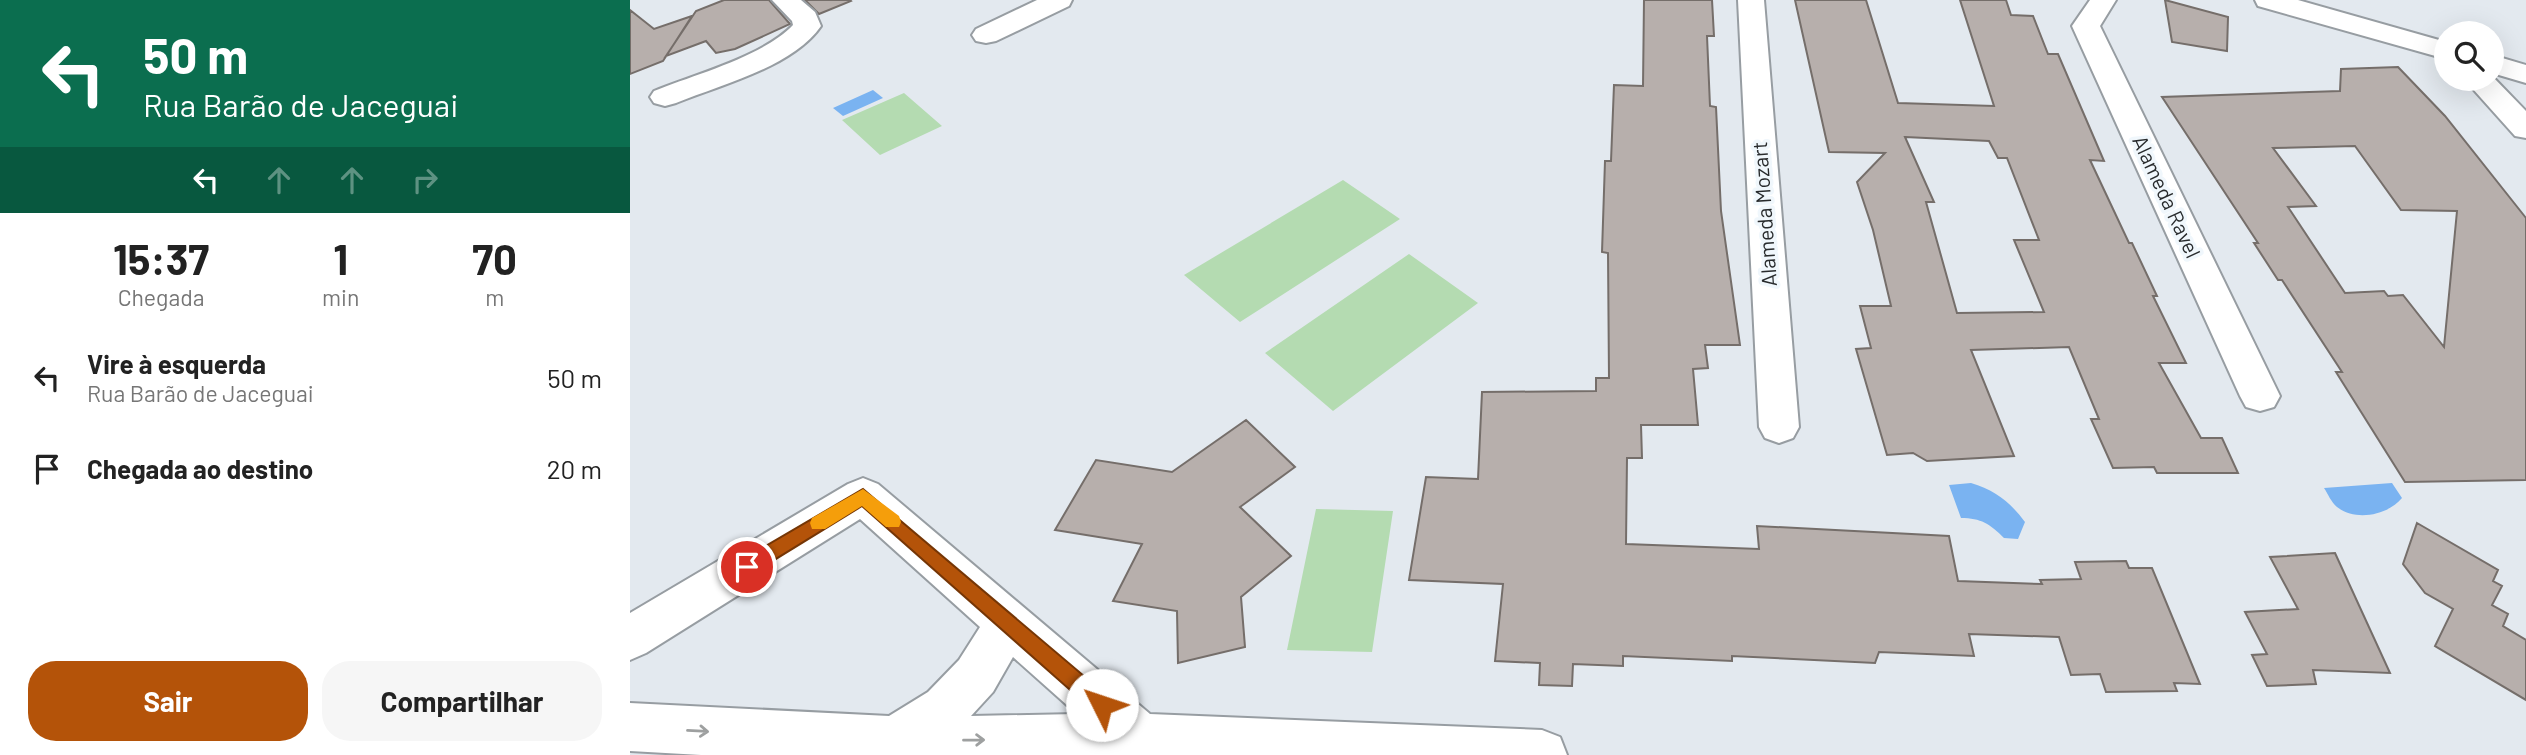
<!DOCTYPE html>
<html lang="pt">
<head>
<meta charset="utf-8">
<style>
	:root { --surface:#fff; --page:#f6f6f6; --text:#222; --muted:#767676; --accent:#b45309 }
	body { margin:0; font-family:Barlow,sans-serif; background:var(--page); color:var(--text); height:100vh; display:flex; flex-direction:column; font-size:26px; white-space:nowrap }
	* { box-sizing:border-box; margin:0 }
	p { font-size:23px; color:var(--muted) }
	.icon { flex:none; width:38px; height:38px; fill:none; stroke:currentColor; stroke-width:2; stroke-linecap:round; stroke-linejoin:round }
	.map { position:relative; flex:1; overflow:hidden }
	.panel { display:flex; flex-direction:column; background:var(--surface); width:630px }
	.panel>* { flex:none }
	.banner { background:#0b6e4f; color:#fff; overflow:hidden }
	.buttons { position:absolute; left:1804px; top:21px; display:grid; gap:14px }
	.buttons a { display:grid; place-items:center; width:70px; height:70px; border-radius:50%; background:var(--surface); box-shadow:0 7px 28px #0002; font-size:35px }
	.pin { position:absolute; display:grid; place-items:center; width:60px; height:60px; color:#fff; margin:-30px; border:4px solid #fff; border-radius:50%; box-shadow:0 2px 7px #0007 }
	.me { position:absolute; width:77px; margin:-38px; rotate:311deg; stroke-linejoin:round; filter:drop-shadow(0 0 5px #0008) }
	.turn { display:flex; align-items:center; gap:24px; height:147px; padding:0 28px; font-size:32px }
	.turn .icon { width:91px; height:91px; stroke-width:2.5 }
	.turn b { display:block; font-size:49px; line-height:60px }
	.lanes { display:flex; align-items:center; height:66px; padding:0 28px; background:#0003; justify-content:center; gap:35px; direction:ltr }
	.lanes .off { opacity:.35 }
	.eta { display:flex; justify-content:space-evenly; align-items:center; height:119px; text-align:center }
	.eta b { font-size:42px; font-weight:700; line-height:49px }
	.primary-button { display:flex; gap:14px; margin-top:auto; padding:14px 28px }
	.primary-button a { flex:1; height:80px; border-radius:28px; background:var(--accent); color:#fff; font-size:28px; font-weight:700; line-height:80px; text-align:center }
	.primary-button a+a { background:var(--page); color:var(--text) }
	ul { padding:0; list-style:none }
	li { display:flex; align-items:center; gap:21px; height:91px; padding:0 28px }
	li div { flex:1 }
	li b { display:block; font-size:26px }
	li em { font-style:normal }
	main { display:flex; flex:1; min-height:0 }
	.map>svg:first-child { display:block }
</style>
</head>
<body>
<main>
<section class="panel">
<div class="banner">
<div class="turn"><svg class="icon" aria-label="left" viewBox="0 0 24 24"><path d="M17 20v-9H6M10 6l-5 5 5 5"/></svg><div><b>50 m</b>Rua Barão de Jaceguai</div></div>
<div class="lanes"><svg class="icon" aria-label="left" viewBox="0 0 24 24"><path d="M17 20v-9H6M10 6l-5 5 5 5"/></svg><svg class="icon off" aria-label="ahead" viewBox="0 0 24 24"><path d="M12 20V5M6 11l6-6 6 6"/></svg><svg class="icon off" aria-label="ahead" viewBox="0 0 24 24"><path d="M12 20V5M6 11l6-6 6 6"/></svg><svg class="icon off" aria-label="right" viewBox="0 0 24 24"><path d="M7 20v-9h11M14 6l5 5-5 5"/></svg></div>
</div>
<div class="eta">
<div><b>15:37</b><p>Chegada</p></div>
<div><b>1</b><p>min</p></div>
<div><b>70</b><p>m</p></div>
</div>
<ul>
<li><svg class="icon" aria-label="left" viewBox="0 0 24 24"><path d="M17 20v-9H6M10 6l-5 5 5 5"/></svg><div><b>Vire à esquerda</b><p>Rua Barão de Jaceguai</p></div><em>50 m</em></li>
<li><svg class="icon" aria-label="arrive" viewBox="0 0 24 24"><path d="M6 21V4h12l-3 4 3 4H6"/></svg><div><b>Chegada ao destino</b></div><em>20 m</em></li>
</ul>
<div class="primary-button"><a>Sair</a><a>Compartilhar</a></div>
</section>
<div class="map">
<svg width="1896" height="755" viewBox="0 0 1896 755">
	<rect width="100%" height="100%" fill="#e3e9ef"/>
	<path fill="#b4dbb1" d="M274 93 312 126 250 155 212 120Z
		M713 180 770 219 610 322 554 275Z
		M779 254 848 303 703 411 635 353Z
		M686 509 763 511 742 652 657 650Z"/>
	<path fill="#7ab3f1" d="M243 90 253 98 213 116 203 108Z
		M1341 483C1365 490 1380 502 1395 522L1388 539 1374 538C1360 524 1351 518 1331 518L1319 485Z
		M1762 483 1772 498C1758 515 1726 522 1707 507 1701 502 1698 494 1694 488Z"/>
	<path fill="#b7afac" stroke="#756e6a" stroke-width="2" fill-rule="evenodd" d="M94 0H139L160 24 105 49 86 53 76 41 36 56 66 11Z
		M175 0H220L221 1 189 14Z
		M1014 0H1082L1084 36H1077L1080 106 1086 107 1091 211 1110 345H1075L1078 368 1063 369 1068 425H1011L1012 458H997L996 544 1129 549 1127 526 1319 536 1328 581 1412 584 1410 580 1451 579 1445 562 1496 561 1499 568H1522L1570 684 1544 683 1547 691 1476 692 1470 674 1441 675 1429 637 1339 634 1344 656 1249 652 1245 663 1102 656V661L993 656V666L943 664 942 686 909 685 910 663 865 661 873 584 779 580 796 477 848 479 852 392 966 391V378H979L978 253 972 252 975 161H981L984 85 1013 86Z
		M1165 0H1236L1268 103 1364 106 1330 0H1376L1381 15 1403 16 1418 54H1428L1474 161 1460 160 1499 243H1502L1527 296H1523L1556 363H1529L1571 438H1592L1608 473H1527L1524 467 1483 468 1461 419H1469L1439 347 1341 350 1384 456 1297 461 1283 453 1257 455 1226 349 1241 348 1230 306H1261L1243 230 1227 182 1255 153 1199 152ZM1275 137 1359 141 1368 158H1377L1409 240H1384L1414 312 1327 313 1296 202H1304Z
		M1535 0 1598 17 1597 51 1542 42Z
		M0 10 24 29 62 16 33 61 0 74Z
		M1768 67 1815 116 1896 218V480L1775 482 1706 372H1712L1652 280H1648L1624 243H1628L1532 97 1710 91 1711 69ZM1725 146 1771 210 1827 211 1814 347 1773 295 1758 296 1754 291 1715 293 1658 207 1686 206 1643 148Z
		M616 420 665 467 610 507 661 556 611 597 615 647 548 663 547 611 483 601 512 544 425 530 466 460 542 472Z
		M1787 523 1868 570 1863 581 1872 586 1862 605 1878 614 1873 626 1896 640V700L1805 646 1823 609 1795 593 1773 564Z
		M1705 553 1760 673 1683 670 1686 684 1637 686 1622 655 1637 654 1615 612 1668 609 1640 557Z"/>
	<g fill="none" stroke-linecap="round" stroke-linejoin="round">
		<g stroke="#979da2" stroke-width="4">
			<path id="minor" d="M142 0H171L185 12 191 26C163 67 90 85 46 103L35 106 24 103 20 97 24 91C66 74 132 57 163 25L162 21Z
				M407 0H442L439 6 366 41 356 43 346 41 342 35 346 29Z
				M1108 0H1134L1169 427 1163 438 1149 443 1135 438 1129 427Z
				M1460 0H1486L1470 26 1650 396 1644 407 1630 411 1616 407 1610 396 1442 26Z
				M1625 0H1668L1816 42V59L1628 6Z
				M1862 55 1896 65V83L1862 73Z
				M1862 76 1896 111V138L1885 136 1834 79H1862Z
				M233 478 248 484 520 714 912 730 930 737 937 755H71L0 751V703L259 716 298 692 329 660 350 627 230 519 16 653 0 660V613L218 484ZM383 657 447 714 341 716 363 692Z"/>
		</g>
		<use href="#minor" fill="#fff" fill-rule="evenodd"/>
	</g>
	<defs><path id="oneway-shaft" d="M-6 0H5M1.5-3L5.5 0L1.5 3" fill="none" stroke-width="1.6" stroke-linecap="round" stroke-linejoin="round" transform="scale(1.75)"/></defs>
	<g stroke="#9ea0a0">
		<use href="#oneway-shaft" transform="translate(68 731) rotate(3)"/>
		<use href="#oneway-shaft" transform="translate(344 740) rotate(-1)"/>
	</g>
	<path fill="#b45309" stroke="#753606" stroke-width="2" d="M233 489 480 698 483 705 480 712 472 715 465 712 232 506 123 573H110L107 567 110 561Z"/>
	<path fill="#f59e0b" d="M233 489 269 516 271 522 269 527H256L232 506 195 529H182L180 523 182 518Z"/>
	<g text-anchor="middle" stroke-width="7" stroke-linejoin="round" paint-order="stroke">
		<g font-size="21" fill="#282b2d" stroke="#f0f7fc">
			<text transform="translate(1536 197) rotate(65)" y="7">Alameda Ravel</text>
			<text transform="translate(1135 214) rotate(-94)" y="7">Alameda Mozart</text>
		</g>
	</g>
</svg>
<div class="buttons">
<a><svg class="icon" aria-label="search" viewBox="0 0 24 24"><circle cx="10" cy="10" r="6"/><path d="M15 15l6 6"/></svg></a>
</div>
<div class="pin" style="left:117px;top:567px;background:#d93025"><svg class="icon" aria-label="arrive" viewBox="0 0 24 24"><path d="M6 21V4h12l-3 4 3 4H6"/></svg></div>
<svg class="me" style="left:472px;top:705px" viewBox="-20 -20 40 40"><circle r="19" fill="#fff"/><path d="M0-13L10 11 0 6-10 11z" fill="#b45309"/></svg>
</div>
</main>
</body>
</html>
